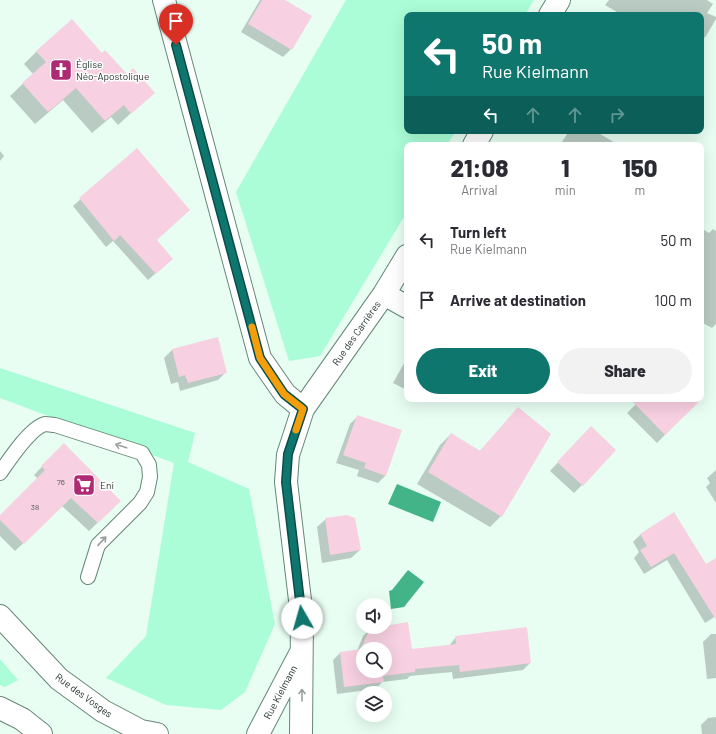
<!DOCTYPE html>
<html lang="en">
<head>
<meta charset="utf-8">
<style>
	:root { --surface:#fff; --page:#f2f2f3; --text:#2b2b33; --muted:#7c7c81; --accent:#0f766e }
	body { margin:0; font-family:Barlow,sans-serif; background:var(--page); color:var(--text); height:100vh; display:flex; flex-direction:column; font-size:15px; white-space:nowrap }
	* { box-sizing:border-box; margin:0 }
	p { font-size:13px; color:var(--muted) }
	.icon { flex:none; width:22px; height:22px; fill:none; stroke:currentColor; stroke-width:2; stroke-linecap:round; stroke-linejoin:round }
	.map { position:relative; flex:1; overflow:hidden }
	.side { position:absolute; left:404px; top:142px; width:300px; height:260px; display:flex; flex-direction:column; background:var(--surface); border-radius:8px; box-shadow:0 4px 16px #0002 }
	.side>* { flex:none }
	.hud { position:absolute; left:404px; top:12px; width:300px; height:122px; border-radius:8px; box-shadow:0 4px 16px #0002; background:#0f766e; color:#fff; overflow:hidden }
	.controls { position:absolute; left:356px; top:598px; display:grid; gap:8px }
	.controls a { display:grid; place-items:center; width:36px; height:36px; border-radius:50%; background:var(--surface); box-shadow:0 4px 16px #0002; font-size:20px }
	.pin { position:absolute; display:grid; place-items:center; width:34px; height:34px; color:#fff; margin:-41px -17px; border-radius:50% 50% 50% 0; rotate:-45deg; box-shadow:0 0 4px #0007 }
	.pin .icon { rotate:45deg }
	.me { position:absolute; width:44px; margin:-22px; rotate:353deg; stroke-linejoin:round; filter:drop-shadow(0 0 3px #0008) }
	.turn { display:flex; align-items:center; gap:14px; height:84px; padding:0 12px; font-size:18px }
	.turn .icon { width:52px; height:52px; stroke-width:2.5 }
	.turn b { display:block; font-size:28px; line-height:34px }
	.lanes { display:flex; align-items:center; height:38px; padding:0 12px; background:#0003; justify-content:center; gap:20px; direction:ltr }
	.lanes .off { opacity:.35 }
	.eta { display:flex; justify-content:space-evenly; align-items:center; height:68px; text-align:center }
	.eta b { font-size:24px; font-weight:800; line-height:28px }
	.action { display:flex; gap:8px; margin-top:auto; padding:8px 12px }
	.action a { flex:1; height:46px; border-radius:24px; background:var(--accent); color:#fff; font-size:16px; font-weight:800; line-height:46px; text-align:center }
	.action a+a { background:var(--page); color:var(--text) }
	ul { padding:0; list-style:none }
	li { display:flex; align-items:center; gap:12px; height:60px; padding:0 12px }
	li div { flex:1 }
	li b { display:block; font-size:15px }
	li em { font-style:normal }
	.map>svg:first-child { display:block }
</style>
</head>
<body>
<div class="map">
<svg width="716" height="734" viewBox="0 0 716 734">
	<rect width="100%" height="100%" fill="#e8fef3"/>
	<path fill="#aafdd7" d="M346 0H534L525 15H407V131H456L447 145H407V212L320 356 289 361 236 192Z
		M0 368 195 433 188 462 249 489 275 624 245 692 221 710 166 705 106 678 146 636 174 463 0 398Z
		M0 659 18 680 5 687 0 685Z"/>
	<path fill="#43b388" d="M397 484 441 502 433 522 388 504Z
		M408 570 424 582 404 607 391 609 389 591 392 590Z"/>
	<path fill="#0003" fill-rule="evenodd" d="M260 0H283L311 16 291 49 283 57 241 32Z
		M609 0H707L713 4 707 13 716 17V19L706 36 701 41V15H622L605 5Z
		M37 51 102 54 126 76 153 93 118 125 111 117 92 133 63 100 35 124 10 96 33 74 24 64Z
		M569 131H595L617 144 616 145H560Z
		M137 149 189 210 156 240 164 266 148 280 113 241 106 247 73 206Z
		M0 151 4 156 0 161Z
		M701 228 709 233 713 229 716 231V324L712 328 701 322Z
		M217 338 226 372 218 380 180 391 178 382 171 384 164 358 172 350Z
		M407 358V390L393 383Z
		M641 399H700L657 443 627 413Z
		M518 408 501 516 490 527 417 484 440 445 451 434 480 451Z
		M358 416 386 475 378 483 357 476 359 470 336 463 350 424Z
		M583 435 582 485 574 493 550 471Z
		M64 444 120 501 89 531 62 506 15 551 0 536V516L38 479 34 475Z
		M716 470V503L706 487 710 483 707 478Z
		M326 519 360 550 351 558 322 563 317 527Z
		M641 534 716 571V616L705 623 667 560 644 574 634 558 639 552 633 542Z
		M385 627 411 651 449 646 456 637 530 663 523 670 453 679 452 672 410 676 407 679 382 682 376 689 337 694 333 660 340 653 357 651 363 636 370 629ZM363 649H385V671H363Z
		M711 634H716V678L707 679 703 642Z
		M716 717V734H702L701 725 708 718Z"/>
	<path fill="#f7d0e1" fill-rule="evenodd" d="M262 0H285L312 16 292 50 248 24Z
		M72 19 102 53 105 50 127 74 133 68 155 93 131 114 124 105 105 121 76 88 48 112 22 83 46 62 36 51Z
		M137 148 190 210 157 240 173 259 156 274 120 235 114 241 79 198Z
		M218 337 227 373 188 383 185 375 179 377 172 349Z
		M630 399H702L665 435Z
		M518 407 551 434 502 517 428 472 451 433 480 451Z
		M357 415 402 430 386 476 364 468 366 463 343 455Z
		M591 426 616 450 583 486 557 462Z
		M64 443 121 501 98 523 71 498 24 544 0 520V515L45 470 41 466Z
		M674 512 706 564 716 558V620L674 553 651 567 640 550 647 546 640 534Z
		M347 515 355 518 361 550 330 555 325 518Z
		M408 622 412 649 456 644 455 636 527 627 531 663 460 672 459 665 415 669V672L383 676 384 682 344 687 340 652 361 649 370 628 385 627V626ZM363 649H385V671H363Z"/>
	<g fill="none" stroke-linecap="round" stroke-linejoin="round">
		<g stroke="#668778" stroke-width="16">
			<path id="lane" d="M0 473C9 460 30 428 45 424 48 424 52 425 55 425L142 453 149 465 150 477 147 492 140 503 98 545 88 577"/>
		</g>
		<g stroke="#668778" stroke-width="24">
			<path id="street" d="M164 0 260 358 285 394 303 409 288 455 286 482 302 617 301 734
				M550 15 559 0
				M474 145 482 131
				M384 294 407 307
				M303 409 384 294 407 256
				M0 708 22 719 41 734
				M258 734 300 654"/>
		</g>
		<g stroke="#668778" stroke-width="24">
			<path id="secondary" d="M0 616 59 679 103 711 141 731 157 734"/>
		</g>
		<use href="#lane" stroke="#fff" stroke-width="14"/>
		<use href="#street" stroke="#fff" stroke-width="22"/>
		<use href="#secondary" stroke="#fff" stroke-width="22"/>
	</g>
	<defs><path id="oneway-shaft" d="M-6 0H5M1.5-3L5.5 0L1.5 3" fill="none" stroke-width="1.6" stroke-linecap="round" stroke-linejoin="round"/></defs>
	<g stroke="#999f9c">
		<use href="#oneway-shaft" transform="translate(121 446) rotate(-162)"/>
		<use href="#oneway-shaft" transform="translate(102 541) rotate(-47)"/>
		<use href="#oneway-shaft" transform="translate(302 695) rotate(-90)"/>
	</g>
	<g fill="none" stroke-linecap="round" stroke-linejoin="round">
		<g stroke="#0a4d48" stroke-width="10">
			<path id="route" d="M176 45 260 358 284 394 303 409 288 454 286 482 302 618"/>
		</g>
		<use href="#route" stroke="#0f766e" stroke-width="7"/>
		<path stroke="#f59e0b" stroke-width="7" d="M252 327 260 358 284 394 303 409 296 430"/>
	</g>
	<defs>
		<g id="church-square" transform="scale(1.15)"><rect x="-9" y="-9" width="18" height="18" rx="4" fill="#ae2b74" stroke="#fff"/><path d="M-1.2-6h2.4v3.5h3.3v2.4h-3.3V6h-2.4V-.1h-3.3v-2.4h3.3Z" fill="#fff"/></g>
		<g id="supermarket-square" transform="scale(1.15)"><rect x="-9" y="-9" width="18" height="18" rx="4" fill="#ae2b74" stroke="#fff"/><path d="M-6-5.5h2.5l.6 2H6L4.5 2H-2.5L-4.4-4H-6ZM-1.5 3.2a1.3 1.3 0 1 0 .1 0ZM3 3.2a1.3 1.3 0 1 0 .1 0Z" fill="#fff"/></g>
	</defs>
	<g fill-rule="evenodd">
		<use href="#church-square" x="61" y="70"/>
		<use href="#supermarket-square" x="84" y="485"/>
	</g>
	<g text-anchor="middle" stroke-width="3" stroke-linejoin="round" paint-order="stroke">
		<g font-size="8" fill="#545453">
			<text x="61" y="485">76</text>
			<text x="35" y="510">38</text>
		</g>
		<g font-size="10" fill="#1d2a24" stroke="#fff" text-anchor="start">
			<text x="76" y="68">Église<tspan x="76" dy="12">Néo-Apostolique</tspan></text>
			<text x="100" y="489">Eni</text>
		</g>
		<g font-size="10" fill="#1d2a24" stroke="#fff">
			<text transform="translate(356 333) rotate(-55)" y="4">Rue des Carrières</text>
			<text transform="translate(280 692) rotate(-62)" y="4">Rue Kielmann</text>
			<text transform="translate(84 695) rotate(36)" y="4">Rue des Vosges</text>
		</g>
	</g>
</svg>
<div class="controls">
<a><svg class="icon" aria-label="sound" viewBox="0 0 24 24"><path d="M4 9h4l5-4v14l-5-4H4zM17 9q2 3 0 6"/></svg></a>
<a><svg class="icon" aria-label="search" viewBox="0 0 24 24"><circle cx="10" cy="10" r="6"/><path d="M15 15l6 6"/></svg></a>
<a><svg class="icon" aria-label="layers" viewBox="0 0 24 24"><path d="M12 4l9 5-9 5-9-5zM3 14l9 5 9-5"/></svg></a>
</div>
<div class="pin" style="left:176px;top:45px;background:#d93025"><svg class="icon" aria-label="arrive" viewBox="0 0 24 24"><path d="M6 21V4h12l-3 4 3 4H6"/></svg></div>
<svg class="me" style="left:302px;top:618px" viewBox="-20 -20 40 40"><circle r="19" fill="#fff"/><path d="M0-13L10 11 0 6-10 11z" fill="#0f766e"/></svg>
<div class="hud">
<div class="turn"><svg class="icon" aria-label="left" viewBox="0 0 24 24"><path d="M17 20v-9H6M10 6l-5 5 5 5"/></svg><div><b>50 m</b>Rue Kielmann</div></div>
<div class="lanes"><svg class="icon" aria-label="left" viewBox="0 0 24 24"><path d="M17 20v-9H6M10 6l-5 5 5 5"/></svg><svg class="icon off" aria-label="ahead" viewBox="0 0 24 24"><path d="M12 20V5M6 11l6-6 6 6"/></svg><svg class="icon off" aria-label="ahead" viewBox="0 0 24 24"><path d="M12 20V5M6 11l6-6 6 6"/></svg><svg class="icon off" aria-label="right" viewBox="0 0 24 24"><path d="M7 20v-9h11M14 6l5 5-5 5"/></svg></div>
</div>
<section class="side">
<div class="eta">
<div><b>21:08</b><p>Arrival</p></div>
<div><b>1</b><p>min</p></div>
<div><b>150</b><p>m</p></div>
</div>
<ul>
<li><svg class="icon" aria-label="left" viewBox="0 0 24 24"><path d="M17 20v-9H6M10 6l-5 5 5 5"/></svg><div><b>Turn left</b><p>Rue Kielmann</p></div><em>50 m</em></li>
<li><svg class="icon" aria-label="arrive" viewBox="0 0 24 24"><path d="M6 21V4h12l-3 4 3 4H6"/></svg><div><b>Arrive at destination</b></div><em>100 m</em></li>
</ul>
<div class="action"><a>Exit</a><a>Share</a></div>
</section>
</div>
</body>
</html>
